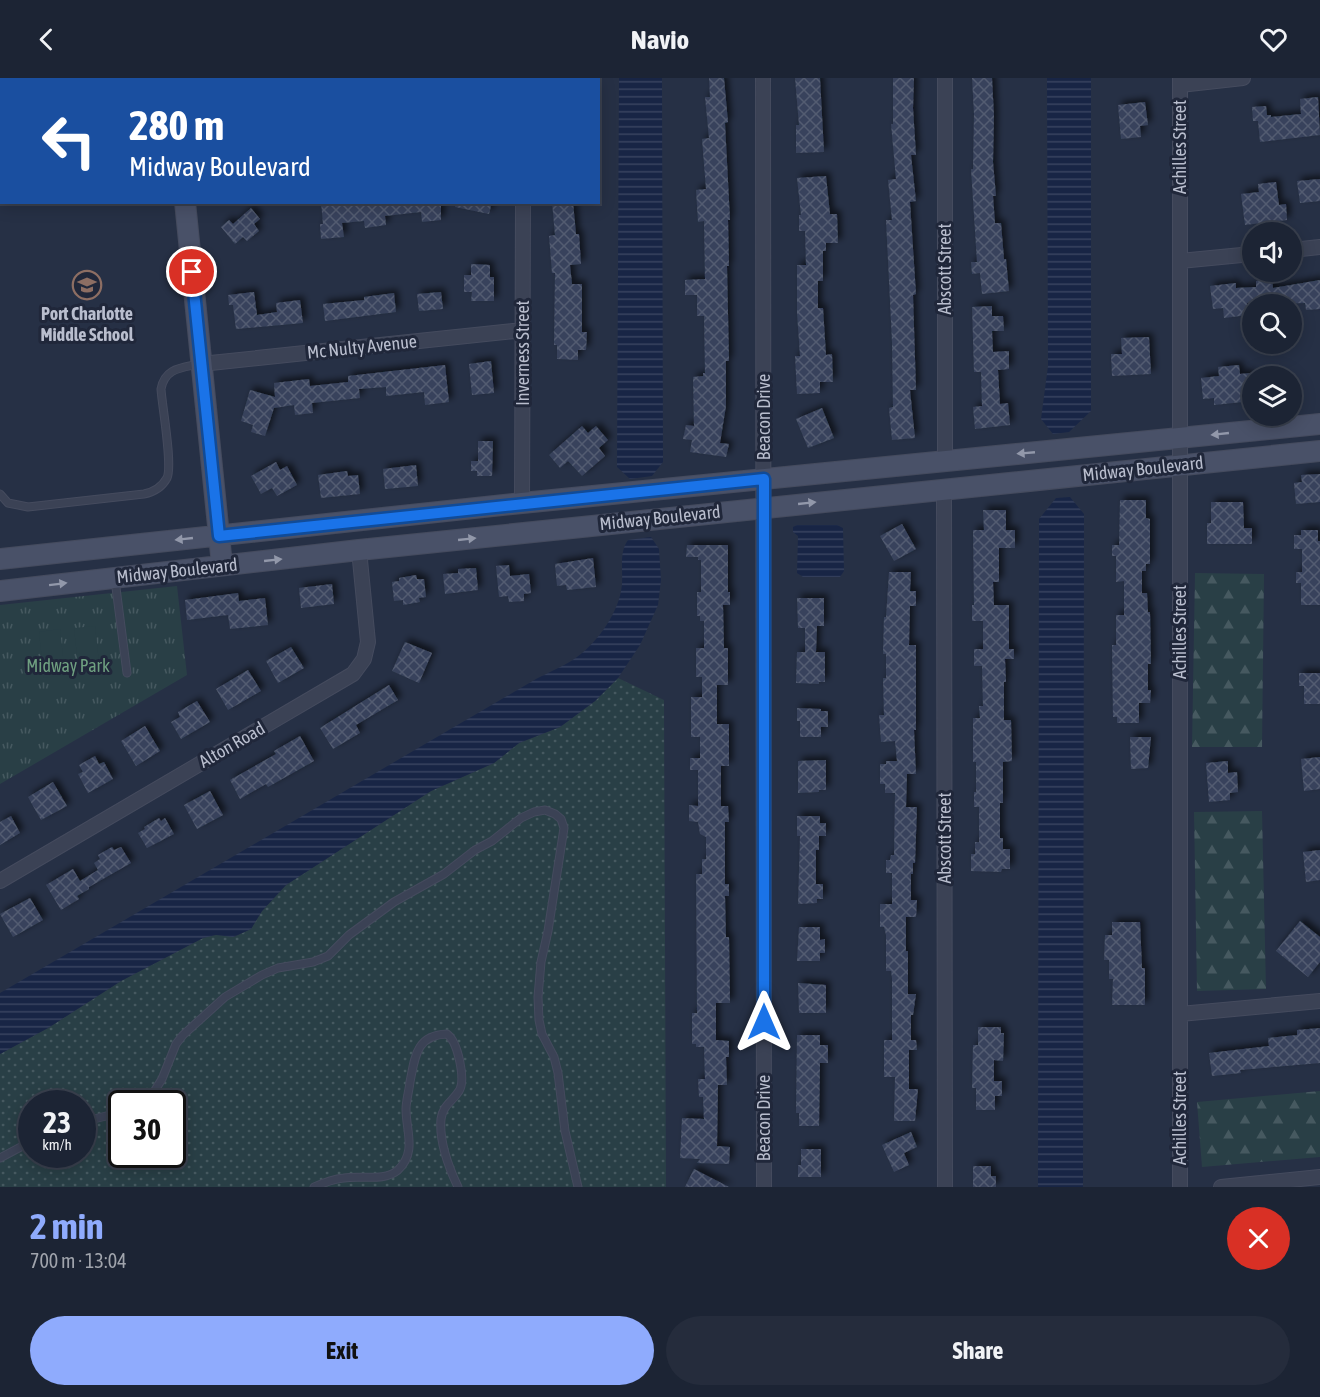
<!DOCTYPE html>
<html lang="en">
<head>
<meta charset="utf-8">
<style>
	:root { --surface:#1c2434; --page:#252c3c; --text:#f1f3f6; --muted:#a0a4ac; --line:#3a414f; --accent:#8fabfd }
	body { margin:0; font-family:"Asap Condensed",sans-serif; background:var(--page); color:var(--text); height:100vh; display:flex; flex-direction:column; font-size:22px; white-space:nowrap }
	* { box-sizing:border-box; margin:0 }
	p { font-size:20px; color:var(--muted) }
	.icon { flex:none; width:33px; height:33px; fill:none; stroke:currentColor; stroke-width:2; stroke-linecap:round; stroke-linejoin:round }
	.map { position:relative; height:1109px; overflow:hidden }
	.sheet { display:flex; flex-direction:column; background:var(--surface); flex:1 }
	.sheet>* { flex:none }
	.top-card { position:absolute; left:0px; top:0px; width:600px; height:126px; box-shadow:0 3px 15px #0003,0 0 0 2px var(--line); background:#1a4fa0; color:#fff; overflow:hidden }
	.tools { position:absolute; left:1242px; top:144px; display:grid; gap:12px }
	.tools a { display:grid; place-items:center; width:60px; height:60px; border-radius:50%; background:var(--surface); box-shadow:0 3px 15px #0003,0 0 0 2px var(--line); font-size:30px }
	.speed { position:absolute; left:18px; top:1012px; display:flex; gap:12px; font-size:30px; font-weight:700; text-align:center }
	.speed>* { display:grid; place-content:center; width:78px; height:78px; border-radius:50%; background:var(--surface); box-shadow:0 3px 15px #0003,0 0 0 2px var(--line); line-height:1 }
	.speed small { font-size:15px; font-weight:400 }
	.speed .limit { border:3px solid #111; border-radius:9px; background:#fff; color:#111 }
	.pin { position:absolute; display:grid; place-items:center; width:51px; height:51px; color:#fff; margin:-26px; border:3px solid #fff; border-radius:50%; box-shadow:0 2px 6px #0007 }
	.me { position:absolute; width:66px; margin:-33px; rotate:0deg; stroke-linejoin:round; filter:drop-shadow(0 0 4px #0008) }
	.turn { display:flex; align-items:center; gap:21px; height:126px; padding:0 30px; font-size:27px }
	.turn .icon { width:78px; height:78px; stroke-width:2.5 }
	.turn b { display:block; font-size:42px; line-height:51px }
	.round { display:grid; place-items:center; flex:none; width:63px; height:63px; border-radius:32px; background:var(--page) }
	.headline { display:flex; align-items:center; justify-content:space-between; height:102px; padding:0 30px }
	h1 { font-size:36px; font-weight:700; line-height:45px; color:var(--accent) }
	.primary-button { display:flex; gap:12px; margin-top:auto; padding:12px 30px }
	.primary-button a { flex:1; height:69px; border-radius:36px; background:var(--accent); color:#111; font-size:24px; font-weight:700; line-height:69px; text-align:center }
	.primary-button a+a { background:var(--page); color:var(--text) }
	header { display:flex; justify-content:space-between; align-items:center; height:78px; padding:0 30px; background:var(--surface); font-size:27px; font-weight:700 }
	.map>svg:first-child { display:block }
</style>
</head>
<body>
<header><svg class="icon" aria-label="back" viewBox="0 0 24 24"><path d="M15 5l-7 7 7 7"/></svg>Navio<svg class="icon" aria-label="heart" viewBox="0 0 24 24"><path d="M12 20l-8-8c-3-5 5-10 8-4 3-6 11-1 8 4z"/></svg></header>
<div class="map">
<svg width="1320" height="1109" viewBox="0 0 1320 1109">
	<defs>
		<pattern id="grass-dots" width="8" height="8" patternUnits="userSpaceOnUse" patternTransform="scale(1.5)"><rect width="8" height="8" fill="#293f46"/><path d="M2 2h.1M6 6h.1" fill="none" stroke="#465960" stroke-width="1.8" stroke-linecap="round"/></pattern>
		<pattern id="forest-firs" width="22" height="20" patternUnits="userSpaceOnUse" patternTransform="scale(1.5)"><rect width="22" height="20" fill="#293f46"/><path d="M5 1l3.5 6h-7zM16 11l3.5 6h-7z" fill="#465960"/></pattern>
		<pattern id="park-tufts" width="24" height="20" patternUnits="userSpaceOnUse" patternTransform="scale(1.5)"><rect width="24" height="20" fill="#293f46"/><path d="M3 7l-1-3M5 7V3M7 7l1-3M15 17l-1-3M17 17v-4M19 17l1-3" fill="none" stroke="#465960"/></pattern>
		<pattern id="water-rules" width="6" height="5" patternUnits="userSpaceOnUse" patternTransform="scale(1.5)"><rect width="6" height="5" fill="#182545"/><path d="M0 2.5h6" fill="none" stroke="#38435f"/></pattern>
		<pattern id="building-cross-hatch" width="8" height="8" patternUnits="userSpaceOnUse" patternTransform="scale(1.5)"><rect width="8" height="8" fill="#38435b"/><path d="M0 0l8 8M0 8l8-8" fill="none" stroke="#535c71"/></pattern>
		<filter id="shadow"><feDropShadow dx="4" dy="-4" stdDeviation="3" flood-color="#0009"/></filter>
	</defs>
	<rect width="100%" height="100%" fill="#263045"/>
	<path fill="url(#grass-dots)" fill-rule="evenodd" d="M618 600 664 622 666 1109H0V976L48 950 121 903 203 860 216 856 234 859 251 851 262 833 286 807 431 713 494 685 519 665 560 649 595 623ZM32 1026H82V1077H32ZM122 1026H172V1077H122Z"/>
	<path fill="url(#forest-firs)" d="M1195 495 1264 496 1262 669H1192Z
		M1262 733 1266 911 1197 913 1194 734Z
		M1320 1013V1079L1202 1089 1197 1024Z"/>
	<path fill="url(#park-tufts)" d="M177 508 187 597 0 706V527Z"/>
	<path fill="#293f46" d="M95 548 100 593 79 595 74 550Z
		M60 551 65 597 44 600 39 554Z"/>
	<path fill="url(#water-rules)" d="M619 0H662L663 384 652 398 630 401 617 389Z
		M1047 0H1091V333L1069 354 1053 356 1041 341 1048 288Z
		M1070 419 1084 436 1083 1109H1038L1039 441 1056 420Z
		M797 447H837L843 450 844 493 840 499H803L797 495 798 458 793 454V449Z
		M651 459 659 471 661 502 658 527 640 567 618 600 595 623 560 649 519 665 494 685 431 713 286 807 262 833 251 851 233 859 216 857 203 860 121 903 48 950 0 976V915L536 601C549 594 565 588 577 579 598 564 620 533 622 506 623 491 619 474 628 462Z"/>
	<path fill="url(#building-cross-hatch)" filter="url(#shadow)" d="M709 0H724L728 44 725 45 730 142H728L729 188H727L729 283H726V328L720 365 729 366 726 379 690 374 692 362 683 361 686 347 694 348 693 299 703 298V295H705L704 238H697V217H685V202L705 201 704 143 698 144 696 112 706 111 702 61 709 60 705 19H710Z
		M795 0H820L824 74 796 75V47H799Z
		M893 0H914L913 30 916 77H911L916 123 910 124 916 216 913 217 916 312H910L915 360 892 362 889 330 893 329 892 264 886 142H892L888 102 896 101 891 46H893Z
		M972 0H992L994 38 993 84 996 118H993L995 145H1001L1004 181H1006L1009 213 982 216 980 195 972 196 971 184H977L971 91H973L974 36Z
		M1318 19 1320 57 1260 64 1258 43H1253L1252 29 1266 28 1267 37H1271V39L1301 36 1300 21Z
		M1145 24 1148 47 1140 48 1141 59 1121 61 1118 27Z
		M826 98 830 136H837L838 165H826V173H823V203H818V230H823L826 277 832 276 833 304H820V315L797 316 795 278H800L797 235V187H806L805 153H799V137H801L797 100Z
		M1320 101V123L1300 125 1297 103Z
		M1276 104 1279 127 1286 126 1287 142 1245 147 1241 116 1259 114 1258 106Z
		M321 124H334V127L362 124H441V142L422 144 421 134 385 138 386 147 365 150 364 143 342 145 344 159 321 161 320 146H323Z
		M456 124H492L489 136 455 129Z
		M552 124H573L576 156H579L581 186 570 187 572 206H582V254H587L586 272H578V282L557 281V267H554L555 195H552L549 158 555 157Z
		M251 130 260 141 254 146 259 153 247 163 243 159 235 166 221 149 229 142 233 146Z
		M471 186 490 187V199H494V223H471L472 214H464V197H471Z
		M1272 200 1273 210 1320 202V231L1306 232 1305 225 1268 226 1267 222 1247 225 1248 237 1224 240 1223 230 1213 231 1210 208 1236 205V210L1256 209V203Z
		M254 214 257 237 277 234 276 225 300 222 303 245 236 251 233 227H229L228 217Z
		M441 214 443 231 419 233 417 216Z
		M394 215 396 234 325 243 323 226 364 222V219Z
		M992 228V238H1003L1004 253H992L993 274 1009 273V291L998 292 1000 326 1008 325 1010 347 975 351 973 329 982 328 981 294H974L972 229Z
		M1149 259 1151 296 1112 298 1111 276H1122L1121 260Z
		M491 283 494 315 472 317 469 286Z
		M445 287 449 324 425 327 424 314 386 318V309L359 311 360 320 312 325 313 335 295 337 294 327 274 330 265 358 251 354 253 347 241 343 250 312 275 319 274 305 309 301 310 308 348 304V298Z
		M1239 287 1240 296 1250 295 1252 323 1214 327V320L1203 321 1201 300 1219 298 1218 289Z
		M822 330 834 360 808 370 796 341Z
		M582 348 588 355 596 348 608 362 599 370 605 378 582 398 568 383 560 390 549 377Z
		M478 363H493L492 398H477V393H471V383H478Z
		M276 384 280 392 287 388 297 407 277 418 272 410 261 416 251 398Z
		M416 387 418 408 385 411 383 391Z
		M347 393 348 398 358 397 360 416 321 420 318 397Z
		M1320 396V424L1296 426 1294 405 1302 404 1301 397Z
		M1120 422H1146V440L1150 441V486H1146V493H1142V515H1147L1148 534H1150L1151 586H1148V612H1151L1150 625H1139V645H1117V639H1113L1112 567H1116V537H1124V503L1116 504V478H1112V467H1119Z
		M1211 424H1243L1244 450H1252V466H1207V445H1211Z
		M983 432H1006V452H1015V470H999V504H993L994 527H1009V571H1014V581H1005L1006 604H1004V642H1011L1012 683 1003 684V725H1000V760H1003V771H1010V791H1002L1001 794 971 793V776H975V764H979V729H974V714H976V684H973V640H980L979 628H983L982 588H974V571H983V543H972V527H974L973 452H984Z
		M902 446 916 471 894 483 880 458Z
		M1301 452H1318V463H1320V527H1301V505H1296V494H1302V471H1294V457H1301Z
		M687 467H728V514H730V527H723L724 570H728V607H717V646H729V688H721V728H728L729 744H725V806H729V818H725L726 859H729L730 925H716V962L729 963V979H726L727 1007H718L717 1068 730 1069 729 1086 697 1085 700 1081 680 1080 682 1040 704 1041 703 1019H699L698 1001H705L704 969H696V966H692V935H697L696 796H702V781H706V759L700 756 698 744 689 743V727L698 728V692H690V680H700V659H691V619H702V599H696V570H704V543H700V538H697V514H701V482H698V479H686Z
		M593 480 596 509 567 512 566 507 557 508 555 486Z
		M509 487 510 498 529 496 531 515 524 516V523L509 524 508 518 499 519 496 488Z
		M476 490 478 512 445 516 443 496 458 495V491Z
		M889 494H911L910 513H916V528H910L909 567H916V652H914L916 696H907L906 729H917L915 785H913V796H911V822H917L916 839H906V873H908V916H916L913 937H911V962H916L917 972H909V1011H918L915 1043H894L895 999H884V962H892V900L891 893H886V857L884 849H880V826H892V795H886V782H890L891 777H894L895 715H885V706H880V686H886V683H897L895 663 881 664 879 637H884L883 600H886V576H883L884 539H886Z
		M416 497 417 501H424L426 519 419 520 420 524 403 527V522L394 523 392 504 399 503V500Z
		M332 506 334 526 301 530 299 510Z
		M238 515 239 523 265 520 268 547 230 551 228 537 187 542 185 522Z
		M797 520H824V548H817L816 574H825V604H819V606L796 605 797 574H805V550H798Z
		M405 564 432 575 419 605 392 593Z
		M291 569 304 590 278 605 266 583Z
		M248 592 261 613 228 632 216 611Z
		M1299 595H1320V626H1304V608H1299Z
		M389 607 398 622 356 647 360 655 333 671 320 650Z
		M197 623 210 644 181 661 171 644 180 639 178 634Z
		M797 630 821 631V633H828V649H821V659H800V643H797Z
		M145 648 160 673 136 688 121 663Z
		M300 658 314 683 268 709 266 706 240 721 230 702 276 676 274 673Z
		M1130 659H1151L1148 690 1131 691Z
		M95 678 99 686 104 684 113 701 88 715 78 696 83 694 79 687Z
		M1320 679V711L1304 713 1301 681Z
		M826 682V712H819V714L798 715V683Z
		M1228 683V695L1237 694 1238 714 1230 715V722L1209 724 1206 685Z
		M53 704 67 728 41 742 28 719Z
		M210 713 223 737 197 751 184 727Z
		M11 738 20 755 0 767V744Z
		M797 738H820V745H826V758H819V772H816V806H823V821H817V825L798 826 800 758H797Z
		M159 740 161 743 165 740 174 756 147 770 138 755 145 751 144 749Z
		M112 769 114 772 121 769 131 785 89 809V811L77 818 79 821 61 832 46 807 73 791 80 803 98 792 94 785 100 781 98 777Z
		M1320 772V802L1306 804 1303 774Z
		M30 820 43 842 13 859 0 836Z
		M1300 843 1320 859V884L1308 899 1276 873Z
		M1112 844H1140L1142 890H1145V927H1112L1113 901H1109V882H1104L1105 857H1112Z
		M799 849H820V862L825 861V875H820V883H797Z
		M798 905 826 907V935H799Z
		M978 949H1001V955H1004L1003 983 994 982V1003H1002V1018H995V1032H976V1010H972L973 967H978Z
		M1320 950V985L1240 992 1241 995 1212 998 1209 975 1269 968 1268 960 1297 957V952Z
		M797 957H820V967H828V985H820L819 1048H799V1035H796Z
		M911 1054 917 1069 904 1075 909 1087 894 1094 882 1067Z
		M801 1071H821V1099H798V1087H801Z
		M973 1088H991V1098H996V1109H973Z
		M694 1091 729 1109H685Z"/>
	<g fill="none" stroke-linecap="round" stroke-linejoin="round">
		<g stroke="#454b5e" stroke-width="9">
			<path id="lane" d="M0 416 8 425 28 429 144 416C154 414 162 409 167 400 173 387 162 328 161 311 165 290 181 290 199 286
				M115 502 127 595
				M140 1026 152 1017 162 1001 176 966 183 957 225 919 262 897 278 890 313 884 328 878 349 857 394 824 444 796 475 772 492 763 521 740 534 734 545 732 555 736 561 741 564 750 548 853 541 884 538 919 539 942 542 956 554 979 558 995 565 1053 578 1109
				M82 1044 122 1034
				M0 1080 32 1063
				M314 1109C323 1105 334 1101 344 1100 360 1097 385 1104 398 1092 417 1074 406 1053 406 1031 406 1023 409 1013 410 1004 415 979 416 957 447 956 458 964 466 1002 459 1013 452 1024 443 1027 441 1041 439 1063 449 1090 458 1109"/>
		</g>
		<g stroke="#454b5e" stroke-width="16">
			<path id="street" d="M763 0 764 1109
				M945 0V383
				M1180 0V1109
				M523 2V0
				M1180 7 1243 0
				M1292 172 1320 169
				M1180 183 1252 176
				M201 286 523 252
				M944 412 945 1109
				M522 425 523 124
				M0 803 353 596 364 581 368 564 359 472
				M1180 936 1320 923
				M1221 1109 1320 1099"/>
		</g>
		<g stroke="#454b5e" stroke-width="22">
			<path id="secondary" d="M173 0V2
				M185 124 222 487
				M0 481 522 425 1320 346
				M0 513 359 472 1320 373"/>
		</g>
		<use href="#lane" stroke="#3b4255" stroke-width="7"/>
		<use href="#street" stroke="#3b4255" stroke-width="14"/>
		<use href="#secondary" stroke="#495168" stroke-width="20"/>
	</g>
	<defs><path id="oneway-solid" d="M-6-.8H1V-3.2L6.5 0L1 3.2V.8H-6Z" transform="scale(1.5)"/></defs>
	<g fill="#9298aa">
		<use href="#oneway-solid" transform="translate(1220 356) rotate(174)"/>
		<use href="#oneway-solid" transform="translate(1026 375) rotate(175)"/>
		<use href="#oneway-solid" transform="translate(807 425) rotate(-6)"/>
		<use href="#oneway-solid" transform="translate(184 461) rotate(174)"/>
		<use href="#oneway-solid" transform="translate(467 461) rotate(-6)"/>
		<use href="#oneway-solid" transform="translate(273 482) rotate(-6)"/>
		<use href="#oneway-solid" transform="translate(58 506) rotate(-7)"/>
	</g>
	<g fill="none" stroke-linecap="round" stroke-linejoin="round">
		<g stroke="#114b97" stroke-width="15">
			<path id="route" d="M192 194 219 458 764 401V944"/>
		</g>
		<use href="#route" stroke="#1a73e8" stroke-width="10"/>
	</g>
	<defs>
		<g id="school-ring" transform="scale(1.5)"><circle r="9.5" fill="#20273a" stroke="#8d6e63" stroke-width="1.5"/><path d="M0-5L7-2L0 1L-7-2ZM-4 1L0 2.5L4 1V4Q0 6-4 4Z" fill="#8d6e63"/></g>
	</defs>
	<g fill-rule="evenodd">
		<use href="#school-ring" x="87" y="207"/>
	</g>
	<g text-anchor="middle" stroke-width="6" stroke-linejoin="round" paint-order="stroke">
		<g font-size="18" fill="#b9bece" stroke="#20273a">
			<text transform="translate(1180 69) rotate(-90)" y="6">Achilles Street</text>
			<text transform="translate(945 191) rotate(-90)" y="6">Abscott Street</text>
			<text transform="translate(362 269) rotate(-6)" y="6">Mc Nulty Avenue</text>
			<text transform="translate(523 275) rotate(-90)" y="6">Inverness Street</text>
			<text transform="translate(764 339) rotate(-90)" y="6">Beacon Drive</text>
			<text transform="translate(1143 391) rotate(-6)" y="6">Midway Boulevard</text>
			<text transform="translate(660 440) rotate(-6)" y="6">Midway Boulevard</text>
			<text transform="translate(177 493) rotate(-6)" y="6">Midway Boulevard</text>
			<text transform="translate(1180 554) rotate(-90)" y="6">Achilles Street</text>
			<text transform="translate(232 667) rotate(-30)" y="6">Alton Road</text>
			<text transform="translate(945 760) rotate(-90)" y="6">Abscott Street</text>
			<text transform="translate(764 1040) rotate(-90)" y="6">Beacon Drive</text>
			<text transform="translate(1180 1040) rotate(-90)" y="6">Achilles Street</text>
		</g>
		<g font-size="18" font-weight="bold" fill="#b9bece" stroke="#20273a">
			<text x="87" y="242">Port Charlotte<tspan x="87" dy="21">Middle School</tspan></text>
		</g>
		<g font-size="18" fill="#6fa080" stroke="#20273a">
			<text x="68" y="594">Midway Park</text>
		</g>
	</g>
</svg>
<div class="tools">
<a><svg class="icon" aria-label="sound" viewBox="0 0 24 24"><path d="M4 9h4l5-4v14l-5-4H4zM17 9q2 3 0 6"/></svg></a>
<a><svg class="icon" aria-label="search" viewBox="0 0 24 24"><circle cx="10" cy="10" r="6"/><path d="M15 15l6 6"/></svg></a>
<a><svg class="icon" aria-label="layers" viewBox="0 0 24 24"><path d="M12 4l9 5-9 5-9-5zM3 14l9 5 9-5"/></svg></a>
</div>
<div class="speed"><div>23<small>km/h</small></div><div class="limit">30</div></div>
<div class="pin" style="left:192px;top:194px;background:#d93025"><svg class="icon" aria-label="arrive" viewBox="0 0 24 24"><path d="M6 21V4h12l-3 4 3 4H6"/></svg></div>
<svg class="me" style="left:764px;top:944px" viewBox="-20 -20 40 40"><path d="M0-17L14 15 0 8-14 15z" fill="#1a73e8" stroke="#fff" stroke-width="4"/></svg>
<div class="top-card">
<div class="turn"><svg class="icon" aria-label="left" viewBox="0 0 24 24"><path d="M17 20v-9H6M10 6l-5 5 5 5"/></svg><div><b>280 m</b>Midway Boulevard</div></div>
</div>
</div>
<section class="sheet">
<div class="headline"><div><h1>2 min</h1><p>700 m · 13:04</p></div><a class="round" style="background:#d93025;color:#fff"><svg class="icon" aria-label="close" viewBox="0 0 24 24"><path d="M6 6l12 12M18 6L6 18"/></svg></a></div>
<div class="primary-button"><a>Exit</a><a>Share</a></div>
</section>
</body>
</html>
